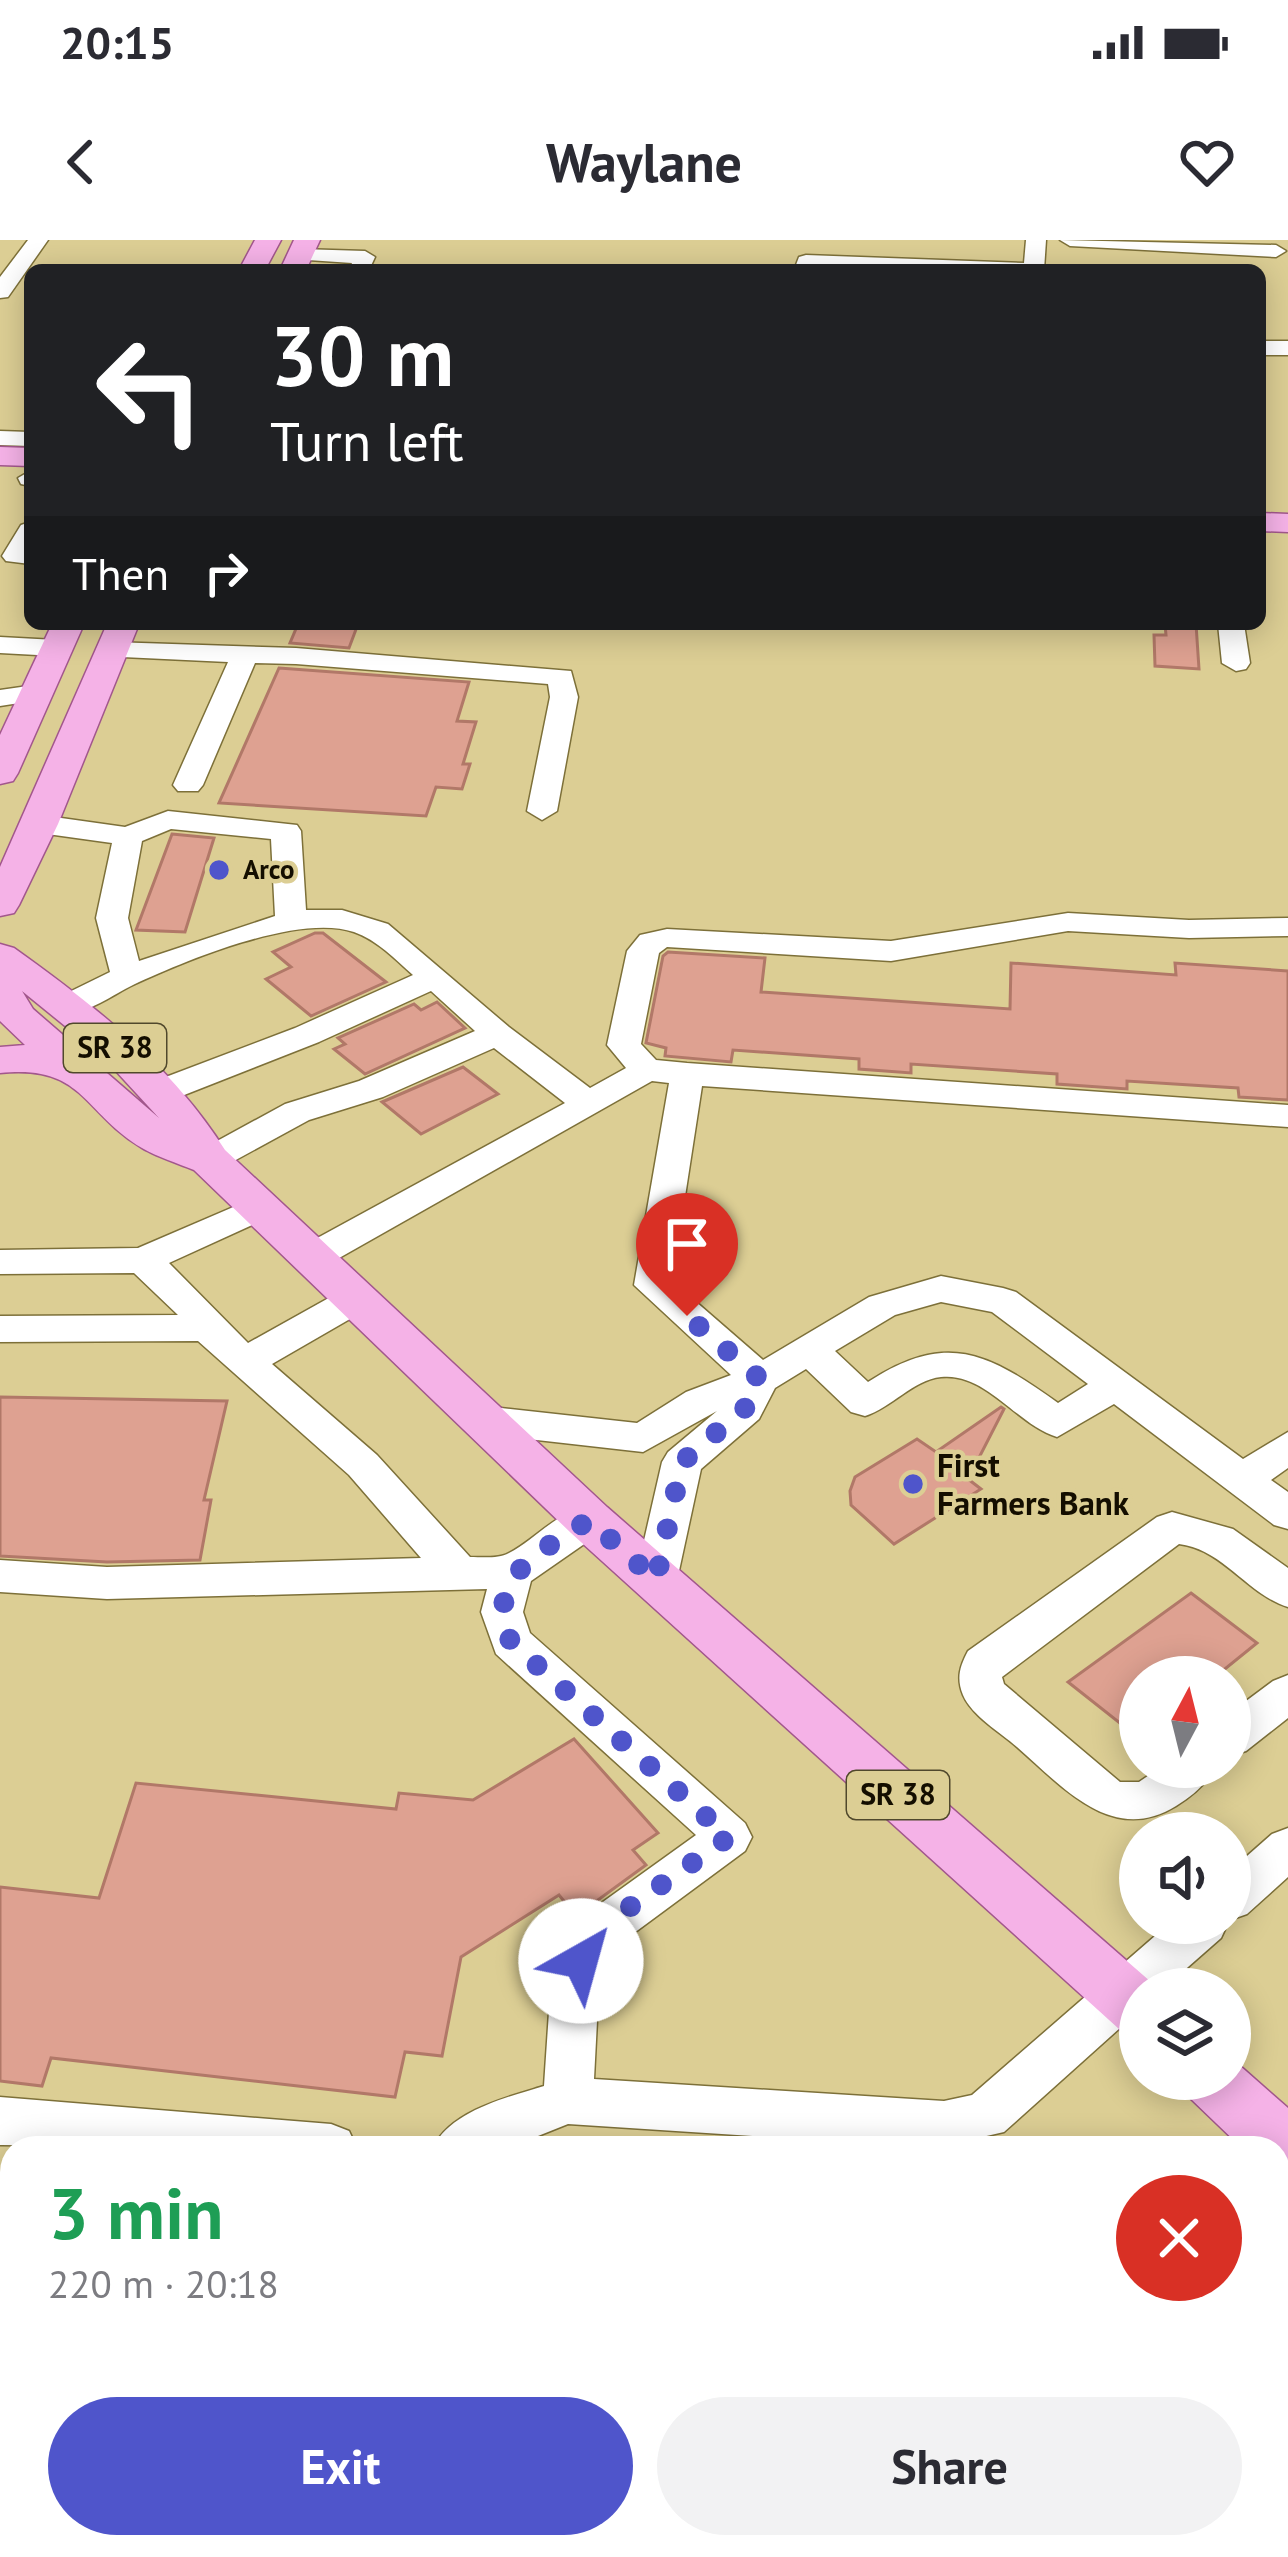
<!DOCTYPE html>
<html lang="en">
<head>
<meta charset="utf-8">
<style>
	:root { --surface:#fff; --page:#f2f2f3; --text:#2b2b33; --muted:#7c7c81; --accent:#4f55cb }
	body { margin:0; font-family:"PT Sans",sans-serif; background:var(--page); color:var(--text); height:100vh; display:flex; flex-direction:column; font-size:45px; white-space:nowrap }
	* { box-sizing:border-box; margin:0 }
	p { font-size:39px; color:var(--muted) }
	.icon { flex:none; width:66px; height:66px; fill:none; stroke:currentColor; stroke-width:2; stroke-linecap:round; stroke-linejoin:round }
	.map { position:relative; flex:1; overflow:hidden }
	.sheet { position:absolute; left:0px; top:1896px; width:1290px; height:423px; display:flex; flex-direction:column; background:var(--surface); border-radius:36px 36px 0 0; box-shadow:0 6px 30px #0003 }
	.sheet>* { flex:none }
	.banner { position:absolute; left:24px; top:24px; width:1242px; height:366px; border-radius:18px; box-shadow:0 6px 30px #0003; background:#202124; color:#fff; overflow:hidden }
	.needle { width:78px; rotate:7deg }
	.buttons { position:absolute; left:1119px; top:1416px; display:grid; gap:24px }
	.buttons a { display:grid; place-items:center; width:132px; height:132px; border-radius:50%; background:var(--surface); box-shadow:0 6px 30px #0003; font-size:60px }
	.pin { position:absolute; display:grid; place-items:center; width:102px; height:102px; color:#fff; margin:-123px -51px; border-radius:50% 50% 50% 0; rotate:-45deg; box-shadow:0 0 12px #0007 }
	.pin .icon { rotate:45deg }
	.me { position:absolute; width:132px; margin:-66px; rotate:38deg; stroke-linejoin:round; filter:drop-shadow(0 0 9px #0008) }
	.turn { display:flex; align-items:center; gap:42px; height:252px; padding:0 48px; font-size:54px }
	.turn .icon { width:156px; height:156px; stroke-width:2.5 }
	.turn b { display:block; font-size:84px; line-height:102px }
	.then { display:flex; align-items:center; height:114px; padding:0 48px; background:#0003; gap:24px; font-size:45px }
	.round { display:grid; place-items:center; flex:none; width:126px; height:126px; border-radius:63px; background:var(--page) }
	.headline { display:flex; align-items:center; justify-content:space-between; height:204px; padding:0 48px }
	h1 { font-size:72px; font-weight:800; line-height:90px; color:#1e9e55 }
	.action { display:flex; gap:24px; margin-top:auto; padding:24px 48px }
	.action a { flex:1; height:138px; border-radius:72px; background:var(--accent); color:#fff; font-size:48px; font-weight:800; line-height:138px; text-align:center }
	.action a+a { background:var(--page); color:var(--text) }
	.status { display:flex; justify-content:space-between; align-items:center; height:84px; padding:0 60px; background:var(--surface); direction:ltr }
	.status svg { height:33px; fill:currentColor }
	header { display:flex; justify-content:space-between; align-items:center; height:156px; padding:0 48px; background:var(--surface); font-size:54px; font-weight:800 }
	.map>svg:first-child { display:block }
</style>
</head>
<body>
<div class="status"><b>20:15</b><svg viewBox="0 0 49 12"><path d="M0 12V9h3v3zM5 12V6h3v6zM10 12V3h3v9zM15 12V0h3v12zM26 1h20v11H26zM47 4h2v5h-2z"/></svg></div>
<header><svg class="icon" aria-label="back" viewBox="0 0 24 24"><path d="M15 5l-7 7 7 7"/></svg>Waylane<svg class="icon" aria-label="heart" viewBox="0 0 24 24"><path d="M12 20l-8-8c-3-5 5-10 8-4 3-6 11-1 8 4z"/></svg></header>
<div class="map">
<svg width="1288" height="2317" viewBox="0 0 1288 2317">
	<rect width="100%" height="100%" fill="#dcce94"/>
	<path fill="#dea191" stroke="#b17868" stroke-width="3" d="M298 384H358L349 408 290 403Z
		M1165 384H1196L1199 429 1155 426 1154 395H1166Z
		M279 428 469 442 457 481 476 482 463 524H470L462 549 436 547 426 576 219 563Z
		M172 594 214 598 185 692 136 690Z
		M315 693H323L386 742 311 776 266 739 291 727 273 712Z
		M668 712 765 718 761 752 1010 769 1011 723 1176 735 1175 723 1288 731V860L1239 857 1238 848 1127 841V849L1057 844V834L911 824V833L859 829V819L733 810 731 822 665 816 666 808 646 803 663 716Z
		M437 762 465 788 365 834 334 809 345 804 338 798 414 764 421 770Z
		M463 827 498 854 421 894 382 862Z
		M0 1157 227 1161 204 1260H211L200 1320 107 1322 0 1316Z
		M1001 1167 1004 1169 968 1239 981 1249 894 1304 851 1265 850 1251 855 1237 917 1199 936 1212Z
		M1191 1353 1257 1403 1215 1437H1140V1499L1068 1442Z
		M574 1499 658 1593 633 1610 646 1625 576 1676 559 1655 461 1717 442 1816 405 1812 395 1857 51 1818 42 1846 0 1841V1647L99 1658 136 1543 396 1569 399 1553 473 1560Z"/>
	<g fill="none" stroke-linecap="round" stroke-linejoin="round">
		<g stroke="#7d7039" stroke-width="3">
			<path id="minor" d="M28 0H48L8 57 0 58V37Z
				M1026 0H1046L1044 30H794L799 17 806 15 1024 23Z
				M1060 0 1276 5 1286 11 1276 17 1070 6Z
				M300 9 365 11 375 17 369 30H349L352 23 293 19V11Z
				M1260 101H1288V115H1260Z
				M0 191 30 192V206L0 205Z
				M30 231V246L21 244 18 238Z
				M30 282V324L6 321 2 316 21 285Z
				M1218 384H1244L1250 423 1246 429 1236 431 1222 423Z
				M0 397 56 400 69 408 56 416 0 413Z
				M111 402 296 408 571 431 578 457 557 571 542 580 527 571 550 457 548 444 296 424 255 423 203 545 198 551H178L173 545 228 422 101 416 97 410Z
				M35 445 49 453 45 459 0 466V450Z
				M168 571 297 585 301 591 306 670H342L388 684 509 787 590 848 626 828 607 805 627 711 640 695 667 689 891 701 1068 673 1189 680 1288 678V696L1189 698 1068 691 891 721 667 707 659 713 641 804 656 820 687 823 1288 865V887L702 846 672 1041 763 1120 869 1057 941 1036 1003 1048 1016 1052 1243 1219 1288 1192V1228L1271 1240 1288 1252V1289L1274 1285 1114 1164 1057 1197C1017 1185 986 1132 941 1137 913 1140 891 1168 865 1176L851 1172 806 1129 775 1148 759 1179 701 1229 677 1340 671 1351 656 1356 641 1351 635 1340 662 1222 668 1212 717 1171 643 1212 483 1194 469 1190 463 1180 469 1170 483 1166 637 1183 686 1152 731 1135 634 1045 669 843 652 841 325 1026 312 1029 299 1026 294 1017 299 1008 565 863 494 808 383 857 309 880 221 928H197L191 920 197 912 285 864 359 841 475 791 431 751 319 802 174 859H150L145 851 150 843 295 788 413 735C395 719 377 700 354 692 298 673 185 721 133 745 110 756 83 778 57 772L53 765 57 758 110 732 96 678 112 603 40 593 25 584 40 575 125 587ZM171 589 271 599 275 676 139 721 128 678 142 601ZM941 1062 992 1072 1088 1144 1058 1163C987 1112 946 1091 868 1142L835 1111 895 1075Z
				M259 956 272 960 277 968 272 976 169 1023 248 1103 343 1050 356 1046 369 1050 375 1059 369 1068 272 1124 377 1215 470 1317C482 1317 498 1319 509 1313 539 1298 568 1258 603 1269L609 1280 603 1291 531 1341 523 1372 530 1393 745 1583 752 1597 745 1611 611 1710 599 1742 594 1839 944 1861 972 1855 1170 1683H1228L1221 1698 1163 1749H1140V1770L1004 1892 934 1908 568 1884 508 1908H433C450 1871 508 1857 544 1846L551 1742 575 1682 696 1595 496 1414 481 1372 487 1349 107 1359 0 1352V1320L107 1327 421 1318 349 1235 198 1101 0 1102V1076L178 1075 134 1033 0 1034V1010L138 1008Z
				M1172 1272 1233 1289 1288 1328V1367C1248 1355 1223 1309 1179 1304L1002 1437 1004 1444 1120 1542H1139L1161 1527H1215C1207 1544 1192 1556 1176 1566 1112 1606 1062 1546 1017 1507 1000 1492 972 1476 963 1455 956 1438 960 1426 968 1411L1157 1277Z
				M1288 1435V1478L1246 1511 1230 1516V1473L1273 1441Z
				M1288 1588V1637L1247 1674 1230 1680V1631L1272 1594Z
				M0 1857 331 1884 349 1891 357 1908 0 1905Z"/>
		</g>
		<g stroke="#a2578c" stroke-width="3">
			<path id="major" d="M255 0H281L265 30H239Z
				M294 0H320L306 30H280Z
				M0 207 30 208V226L0 225Z
				M1260 273 1288 274V292L1260 291Z
				M52 384H84L18 533 13 541 0 544V495Z
				M107 384H139L58 584 19 665 14 673 0 676V627Z
				M0 704 14 708C95 766 171 825 225 910L607 1267 1159 1749H1140V1797L1119 1789 571 1293 194 930C177 923 157 917 142 908 82 872 84 824 0 833V807L25 805 0 781ZM22 751 102 816 159 878 33 769Z
				M1230 1817 1288 1868V1940L1278 1936V1908H1242L1191 1859 1182 1839H1230Z"/>
		</g>
		<use href="#minor" fill="#fff" fill-rule="evenodd"/>
		<use href="#major" fill="#f5b2e7" fill-rule="evenodd"/>
	</g>
	<g fill="none" stroke-linecap="round" stroke-linejoin="round">
		<path stroke="#4f55cb" stroke-width="21" stroke-dasharray="0 37.8" d="M581 1721 592 1697 610 1681 729 1597 511 1402C482 1337 542 1311 589 1280L656 1340 682 1222 745 1168 760 1139 687 1076"/>
	</g>
	<g fill="#4f55cb" stroke="#dcce94" stroke-width="4.5">
		<circle cx="219" cy="630" r="12"/>
		<circle cx="913" cy="1244" r="12"/>
	</g>
	<g text-anchor="middle" stroke-width="9" stroke-linejoin="round" paint-order="stroke">
		<g font-size="27" font-weight="bold" fill="#140e00" stroke="#dcce94" text-anchor="start">
			<text x="243" y="639">Arco</text>
		</g>
		<g fill="#dcce94" stroke="#50482c" stroke-width="3">
			<rect x="64" y="784" width="102" height="48" rx="9"/>
			<rect x="847" y="1531" width="102" height="48" rx="9"/>
		</g>
		<g font-size="30" font-weight="bold" fill="#140e00">
			<text x="115" y="818">SR 38</text>
			<text x="898" y="1565">SR 38</text>
		</g>
		<g font-size="33" font-weight="bold" fill="#140e00" stroke="#dcce94" text-anchor="start">
			<text x="937" y="1237">First<tspan x="937" dy="38">Farmers Bank</tspan></text>
		</g>
	</g>
</svg>
<div class="buttons">
<a><svg class="needle" viewBox="-14 -14 28 28"><path d="M0-13l5 13h-10z" fill="#e53935"/><path d="M0 13l5-13h-10z" fill="#7c7c81"/></svg></a>
<a><svg class="icon" aria-label="sound" viewBox="0 0 24 24"><path d="M4 9h4l5-4v14l-5-4H4zM17 9q2 3 0 6"/></svg></a>
<a><svg class="icon" aria-label="layers" viewBox="0 0 24 24"><path d="M12 4l9 5-9 5-9-5zM3 14l9 5 9-5"/></svg></a>
</div>
<div class="pin" style="left:687px;top:1076px;background:#d93025"><svg class="icon" aria-label="arrive" viewBox="0 0 24 24"><path d="M6 21V4h12l-3 4 3 4H6"/></svg></div>
<svg class="me" style="left:581px;top:1721px" viewBox="-20 -20 40 40"><circle r="19" fill="#fff"/><path d="M0-13L10 11 0 6-10 11z" fill="#4f55cb"/></svg>
<div class="banner">
<div class="turn"><svg class="icon" aria-label="left" viewBox="0 0 24 24"><path d="M17 20v-9H6M10 6l-5 5 5 5"/></svg><div><b>30 m</b>Turn left</div></div>
<div class="then">Then<svg class="icon" aria-label="right" viewBox="0 0 24 24"><path d="M7 20v-9h11M14 6l5 5-5 5"/></svg></div>
</div>
<section class="sheet">
<div class="headline"><div><h1>3 min</h1><p>220 m · 20:18</p></div><a class="round" style="background:#d93025;color:#fff"><svg class="icon" aria-label="close" viewBox="0 0 24 24"><path d="M6 6l12 12M18 6L6 18"/></svg></a></div>
<div class="action"><a>Exit</a><a>Share</a></div>
</section>
</div>
</body>
</html>
